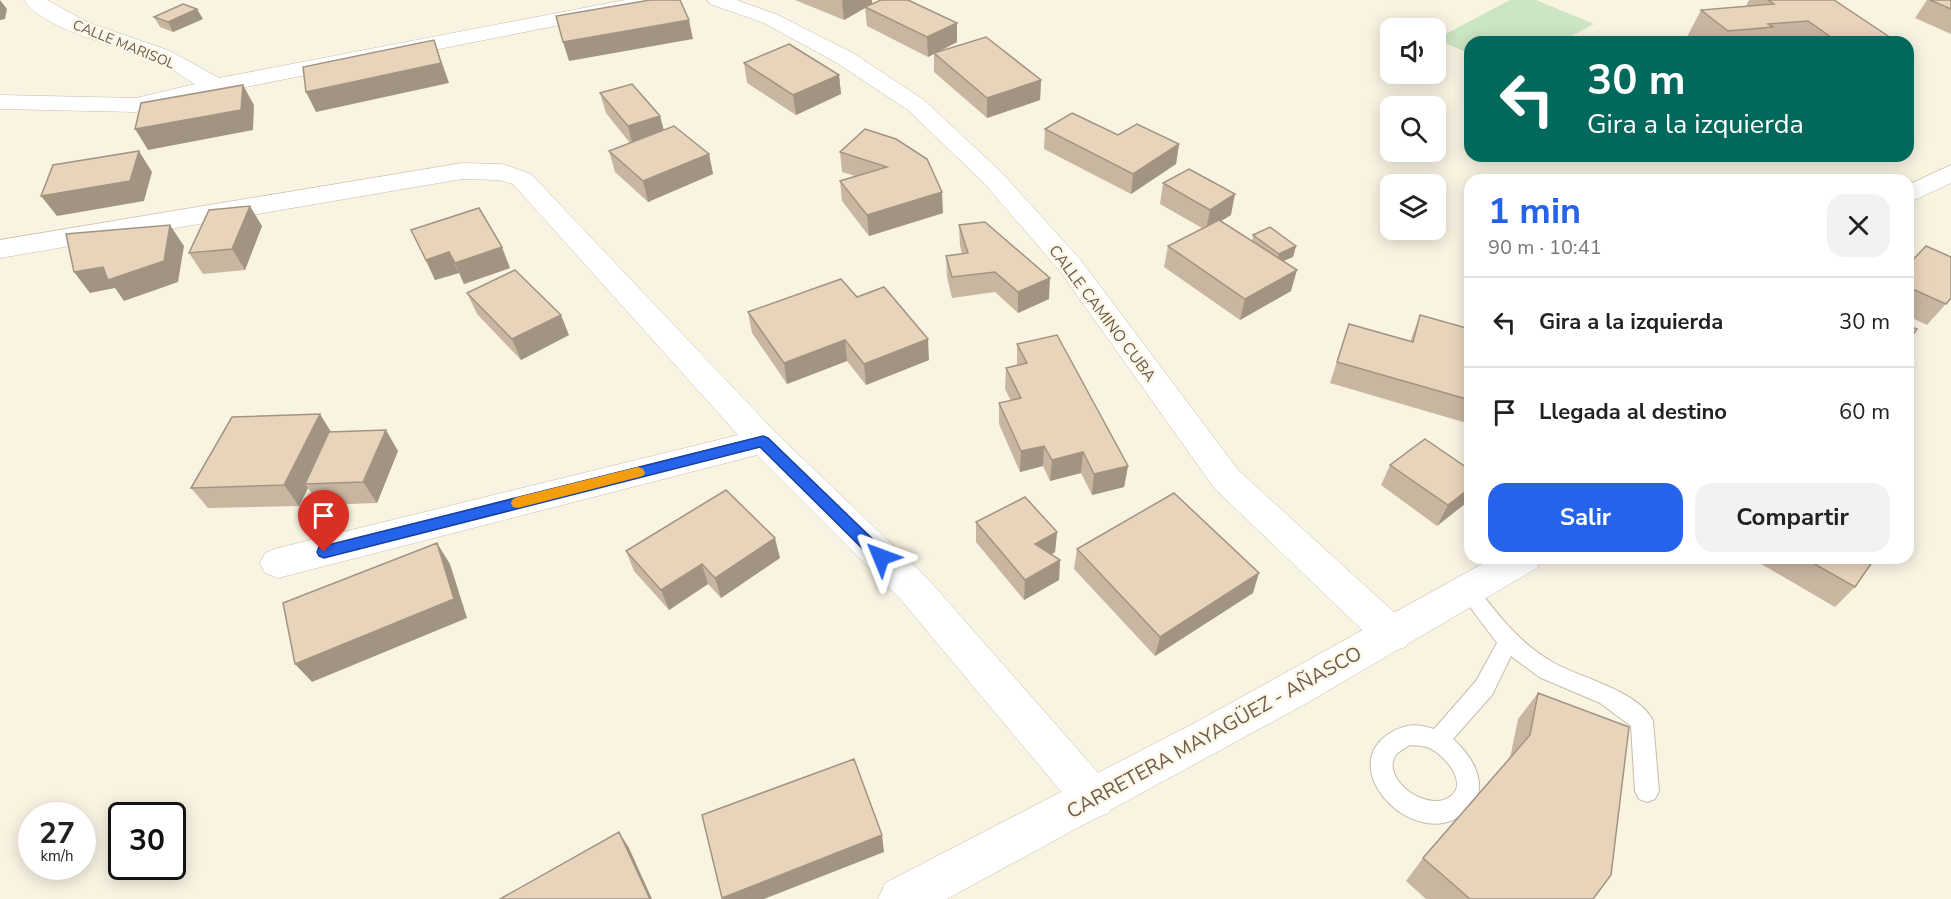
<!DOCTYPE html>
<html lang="es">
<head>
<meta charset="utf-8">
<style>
	:root { --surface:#fff; --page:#f2f2f2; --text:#222; --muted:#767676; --line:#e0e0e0; --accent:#2563eb }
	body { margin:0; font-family:"Nunito Sans",sans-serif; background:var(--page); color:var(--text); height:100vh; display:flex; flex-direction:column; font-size:22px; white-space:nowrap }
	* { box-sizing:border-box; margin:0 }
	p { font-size:20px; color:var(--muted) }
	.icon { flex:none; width:33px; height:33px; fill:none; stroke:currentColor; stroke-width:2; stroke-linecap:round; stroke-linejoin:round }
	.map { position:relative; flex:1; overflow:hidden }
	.drawer { position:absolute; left:1464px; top:174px; width:450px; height:390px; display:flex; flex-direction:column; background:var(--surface); border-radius:18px; box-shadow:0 3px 15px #0003 }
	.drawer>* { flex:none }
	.banner { position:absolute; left:1464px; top:36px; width:450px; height:126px; border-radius:18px; box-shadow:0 3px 15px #0003; background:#00695c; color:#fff; overflow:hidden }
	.tools { position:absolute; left:1380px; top:18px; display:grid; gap:12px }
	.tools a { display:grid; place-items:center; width:66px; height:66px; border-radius:12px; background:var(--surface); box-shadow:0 3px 15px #0003; font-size:30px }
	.speed { position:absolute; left:18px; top:802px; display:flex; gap:12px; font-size:30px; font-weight:700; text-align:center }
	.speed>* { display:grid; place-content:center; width:78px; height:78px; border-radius:50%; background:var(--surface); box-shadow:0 3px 15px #0003; line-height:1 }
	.speed small { font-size:15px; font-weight:400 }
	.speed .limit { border:3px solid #111; border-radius:9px; background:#fff; color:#111 }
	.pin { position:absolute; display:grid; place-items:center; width:51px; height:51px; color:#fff; margin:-62px -26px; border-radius:50% 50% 50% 0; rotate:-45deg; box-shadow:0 0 6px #0007 }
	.pin .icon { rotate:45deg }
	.me { position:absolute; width:66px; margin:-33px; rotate:314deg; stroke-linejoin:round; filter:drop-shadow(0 0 4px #0008) }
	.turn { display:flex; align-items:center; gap:21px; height:126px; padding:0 24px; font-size:27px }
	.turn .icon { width:78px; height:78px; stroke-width:2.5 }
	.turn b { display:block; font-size:42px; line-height:51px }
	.round { display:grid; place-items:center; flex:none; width:63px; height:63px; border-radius:18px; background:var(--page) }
	.head { display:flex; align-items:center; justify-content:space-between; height:102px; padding:0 24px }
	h1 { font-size:36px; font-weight:700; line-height:45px; color:var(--accent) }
	.action { display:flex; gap:12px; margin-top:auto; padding:12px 24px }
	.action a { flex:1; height:69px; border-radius:18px; background:var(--accent); color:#fff; font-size:24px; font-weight:700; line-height:69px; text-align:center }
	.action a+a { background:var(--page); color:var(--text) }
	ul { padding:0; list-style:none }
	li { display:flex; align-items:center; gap:18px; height:90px; padding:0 24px; border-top:2px solid var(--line) }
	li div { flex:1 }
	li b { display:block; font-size:22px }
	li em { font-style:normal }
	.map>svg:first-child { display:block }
</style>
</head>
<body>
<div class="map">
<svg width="1951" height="899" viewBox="0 0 1951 899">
	<rect width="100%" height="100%" fill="#f9f3e2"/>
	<path fill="#cce5c3" d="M1510 0H1536L1594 24 1560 42H1470V54L1436 39Z"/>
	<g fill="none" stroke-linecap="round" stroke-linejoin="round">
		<g stroke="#c8bcab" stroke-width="2">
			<path id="lane" d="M1468 583 1475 585C1499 616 1519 643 1554 663 1581 678 1639 691 1653 721L1659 791 1655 799 1647 802 1639 799 1635 791 1631 726 1600 703 1539 677 1511 656 1492 695 1453 739C1481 764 1494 801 1453 820 1404 841 1337 766 1390 733 1405 724 1417 723 1434 729L1476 681 1497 643 1458 591 1461 585ZM1410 745C1416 746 1423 745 1429 748 1442 753 1468 781 1452 795 1431 815 1381 781 1395 756 1399 751 1405 748 1410 745Z"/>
		</g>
		<g stroke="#c8bcab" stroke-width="1">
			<path id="street" d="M24 0H47L87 22 170 51 219 78 625 0H667L664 4 657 6 215 93 136 112 0 109V95L136 98 195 84C182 76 169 67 154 61 120 46 45 31 24 0Z
				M707 0H737L778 15 853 53 924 100 1002 173 1079 258 1239 471 1406 623 1412 635 1406 647 1393 651 1380 647 1215 489 1059 270 984 183 908 110 837 63 764 23 710 4Z
				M462 163 502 164 531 174 775 432 928 579 1109 785 1115 799 1109 813 1094 819 1079 813 902 601 757 455 278 578 265 573 260 563 265 553 278 548 738 435 513 184 499 180 462 179 0 258V240Z"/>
		</g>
		<g stroke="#cbbda9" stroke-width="1">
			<path id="secondary" d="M1951 165V183L1908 203V185Z
				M1493 558H1542L1537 568 1307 703 947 899H878L885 883 1200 720Z"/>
		</g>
		<use href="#lane" fill="#fff" fill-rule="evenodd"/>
		<use href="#street" fill="#fff" fill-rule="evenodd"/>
		<use href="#secondary" fill="#fff" fill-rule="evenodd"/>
	</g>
	<path fill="#c8b6a1" d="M795 0H872V4L957 23V42L940 51 1041 80 1040 100 987 118 934 72V54L928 57 867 26 865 8 844 20Z
		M1749 0H1834L1897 42H1693L1687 37 1701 10 1746 6Z
		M1927 0H1951V34L1915 18Z
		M154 17 203 19 173 32 160 27Z
		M744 63 839 75 841 94 796 115 747 83Z
		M600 93 660 116 664 130 709 154 713 174 648 202 615 172 609 151 630 143 606 113Z
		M865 129 943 213 869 236 842 201 840 181 855 176 842 172 840 152Z
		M1045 129 1118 135 1179 144 1176 164 1131 194 1044 149Z
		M1163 183 1231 215 1221 221 1252 241 1253 235 1296 246 1293 257 1283 261 1291 291 1240 320 1164 267 1168 246 1202 228 1160 204Z
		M959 225 1049 299 1018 313 995 292 952 298 947 277 946 256 962 254 960 246Z
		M262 226 245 270 203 274 189 253Z
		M411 230 510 268 464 284 459 273 435 280Z
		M1908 265 1951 298 1927 325 1908 316Z
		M467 293 569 335 521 360 477 314Z
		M857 297 929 360 866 385 847 361 787 384 752 333 748 312Z
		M1420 315 1470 329V424L1330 383 1349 324 1410 342Z
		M1017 344 1128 466 1124 487 1092 495 1081 473 1050 481 1043 466 1020 472 999 424V403L1011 401 1005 389 1006 368 1017 365Z
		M332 432 398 451 377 503 320 505 308 488 299 506 208 508 191 488Z
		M1390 465 1470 470 1437 526 1381 485Z
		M976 522 1057 532 1055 552 1051 555 1060 560 1059 580 1024 600 976 542Z
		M1077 549 1253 593 1155 656 1074 569Z
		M626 551 780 558 721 598 708 584 669 610 634 571Z
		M1751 558H1875L1855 587 1835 607Z
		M1538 693 1593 899H1426L1406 881 1423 858 1510 758 1518 719Z"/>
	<path fill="#a29483" d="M0 0 7 9 5 19 0 20Z
		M844 0H872V4L844 20 842 1Z
		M197 9 203 19 173 32 168 22Z
		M689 20 693 39 569 61 563 42Z
		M957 23V42L928 57 927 37Z
		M434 40 449 83 316 112 306 92Z
		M839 75 841 94 796 115 793 95Z
		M1041 80 1040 100 987 118V98Z
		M243 85 254 105 253 130 148 150 135 129Z
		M660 116 665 136 633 146 628 126Z
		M1179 144 1176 164 1131 194 1133 174Z
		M139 151 152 172 144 201 57 216 41 196Z
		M709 154 713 174 648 202 643 181Z
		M942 192 943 213 869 236 867 215Z
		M1235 194 1231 215 1206 230 1210 210Z
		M250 206 262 226 245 270 232 249Z
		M170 225 184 246 178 282 124 301 115 288 90 293 74 272Z
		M1296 246 1293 257 1276 264 1279 254Z
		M502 247 510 268 464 284 455 263Z
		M449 252 459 273 435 280 426 260Z
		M1297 270 1291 291 1240 320 1245 299Z
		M1050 278 1049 299 1018 313V292Z
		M561 315 569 335 521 360 512 339Z
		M928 339 929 360 866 385 864 364Z
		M845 340 847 361 787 384 784 363Z
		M320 414 333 435 305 484 308 488 299 506 284 485Z
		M386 430 398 451 377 503 363 482Z
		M1044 446 1043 466 1020 472 1021 451Z
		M1083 452 1081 473 1050 481 1052 460Z
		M1128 466 1124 487 1092 495 1094 474Z
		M1470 488V500L1437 526 1448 505Z
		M1057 532 1055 552 1033 565 1035 544Z
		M775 538 780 558 721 598 715 578Z
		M437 543 450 564 467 618 312 682 295 664Z
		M1060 560 1059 580 1024 600 1025 580Z
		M702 564 708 584 669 610 661 590Z
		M1259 573 1253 593 1155 656 1160 637Z
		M619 832 629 848 652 899H650Z
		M882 835 884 852 764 899H723L722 898Z"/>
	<path fill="#e8d4bb" stroke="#a29483" stroke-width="1.5" d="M650 0H680L689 20 563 42 556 16Z
		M881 0H908L957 23 927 37 865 7Z
		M1768 0H1834L1897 42H1838L1808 21 1768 24 1773 27 1728 31 1701 10 1774 4Z
		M1930 0H1951V9Z
		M183 4 197 9 168 22 154 17Z
		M986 37 1041 80 987 98 934 53Z
		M434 40 441 63 306 92 303 67Z
		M789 44 839 75 793 95 744 63Z
		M632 84 660 116 628 126 600 93Z
		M243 85 241 110 135 129 141 103Z
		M1072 113 1118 135 1137 124 1179 144 1133 174 1045 129Z
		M674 126 709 154 643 181 609 151Z
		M865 129 896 139 927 159 942 192 867 215 840 181 887 167 840 152Z
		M139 151 130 181 41 196 53 165Z
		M1189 169 1235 194 1210 210 1163 183Z
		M250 206 232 249 189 253 209 210Z
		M479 208 502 247 455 263 449 252 426 260 411 230Z
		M1219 220 1297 270 1245 299 1168 246Z
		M985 222 1050 278 1018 292 995 272 952 277 946 256 968 253 959 225Z
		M170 225 164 261 108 280 103 267 74 272 66 234Z
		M1270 227 1296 246 1279 254 1253 235Z
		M1926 246 1951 257V298L1946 304 1908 287V265Z
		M515 270 561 315 512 339 467 293Z
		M841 279 857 297 884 287 928 339 864 364 845 340 784 363 748 312Z
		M1420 315 1470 329V400L1337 362 1349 324 1413 342Z
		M1908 326 1917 329 1908 342Z
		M1057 335 1128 466 1094 474 1083 452 1052 460 1044 446 1021 451 999 403 1021 398 1006 368 1027 363 1017 344Z
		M320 414 284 485 191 488 232 417Z
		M386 430 363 482 305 484 329 432Z
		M1425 439 1470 470V488L1448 505 1390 465Z
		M726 490 775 538 715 578 702 564 661 590 626 551Z
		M1174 493 1259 573 1160 637 1077 549Z
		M1025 497 1057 532 1035 544 1060 560 1025 580 976 522Z
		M437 543 454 599 295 664 283 603Z
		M1804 558H1875L1855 587Z
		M1538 693 1629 727 1611 875 1593 899H1470L1423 858 1530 735Z
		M854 759 882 835 722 898 702 815Z
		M619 832 650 899H500Z"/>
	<path fill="#2563eb" stroke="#184099" stroke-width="1.5" d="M763 436 768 438 887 553 889 557 887 562H876L760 447 324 558 319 556 317 552 319 547 324 546Z"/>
	<path fill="#f59e0b" d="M638 467 643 469 645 473 643 476 518 508 513 507 511 503 513 499 518 497Z"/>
	<g text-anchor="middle" stroke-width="5" stroke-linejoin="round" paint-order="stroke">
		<g font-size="14" fill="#6e5d4c" stroke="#fdf7e8">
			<text transform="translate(124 44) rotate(22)" y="5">CALLE MARISOL</text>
		</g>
		<g font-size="16" fill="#6e5d4c" stroke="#fdf7e8">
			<text transform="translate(1103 313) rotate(53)" y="6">CALLE CAMINO CUBA</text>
		</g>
		<g font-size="20" fill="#6e5d4c" stroke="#fdf7e8">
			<text transform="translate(1214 732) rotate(-29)" y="7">CARRETERA MAYAGÜEZ - AÑASCO</text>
		</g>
	</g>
</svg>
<div class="tools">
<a><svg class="icon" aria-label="sound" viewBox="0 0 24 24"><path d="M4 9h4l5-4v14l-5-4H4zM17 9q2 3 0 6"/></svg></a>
<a><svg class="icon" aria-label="search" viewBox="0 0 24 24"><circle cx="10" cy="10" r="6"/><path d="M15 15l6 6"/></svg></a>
<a><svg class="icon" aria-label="layers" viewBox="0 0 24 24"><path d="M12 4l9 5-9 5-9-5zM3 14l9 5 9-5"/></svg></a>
</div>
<div class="speed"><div>27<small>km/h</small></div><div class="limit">30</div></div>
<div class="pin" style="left:324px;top:552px;background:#d93025"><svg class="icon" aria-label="arrive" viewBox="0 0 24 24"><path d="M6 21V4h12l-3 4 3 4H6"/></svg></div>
<svg class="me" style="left:881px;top:557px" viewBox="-20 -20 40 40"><path d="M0-17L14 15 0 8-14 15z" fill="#2563eb" stroke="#fff" stroke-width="4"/></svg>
<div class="banner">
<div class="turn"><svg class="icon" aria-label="left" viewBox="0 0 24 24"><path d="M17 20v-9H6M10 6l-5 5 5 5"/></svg><div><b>30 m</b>Gira a la izquierda</div></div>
</div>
<section class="drawer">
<div class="head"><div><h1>1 min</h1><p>90 m · 10:41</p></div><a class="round"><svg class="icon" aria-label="close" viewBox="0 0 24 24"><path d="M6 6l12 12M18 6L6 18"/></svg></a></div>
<ul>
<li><svg class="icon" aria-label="left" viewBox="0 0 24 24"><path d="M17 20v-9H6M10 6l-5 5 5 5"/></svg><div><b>Gira a la izquierda</b></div><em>30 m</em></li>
<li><svg class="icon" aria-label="arrive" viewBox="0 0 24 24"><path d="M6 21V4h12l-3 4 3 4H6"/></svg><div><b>Llegada al destino</b></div><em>60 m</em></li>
</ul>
<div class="action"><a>Salir</a><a>Compartir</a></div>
</section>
</div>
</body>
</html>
